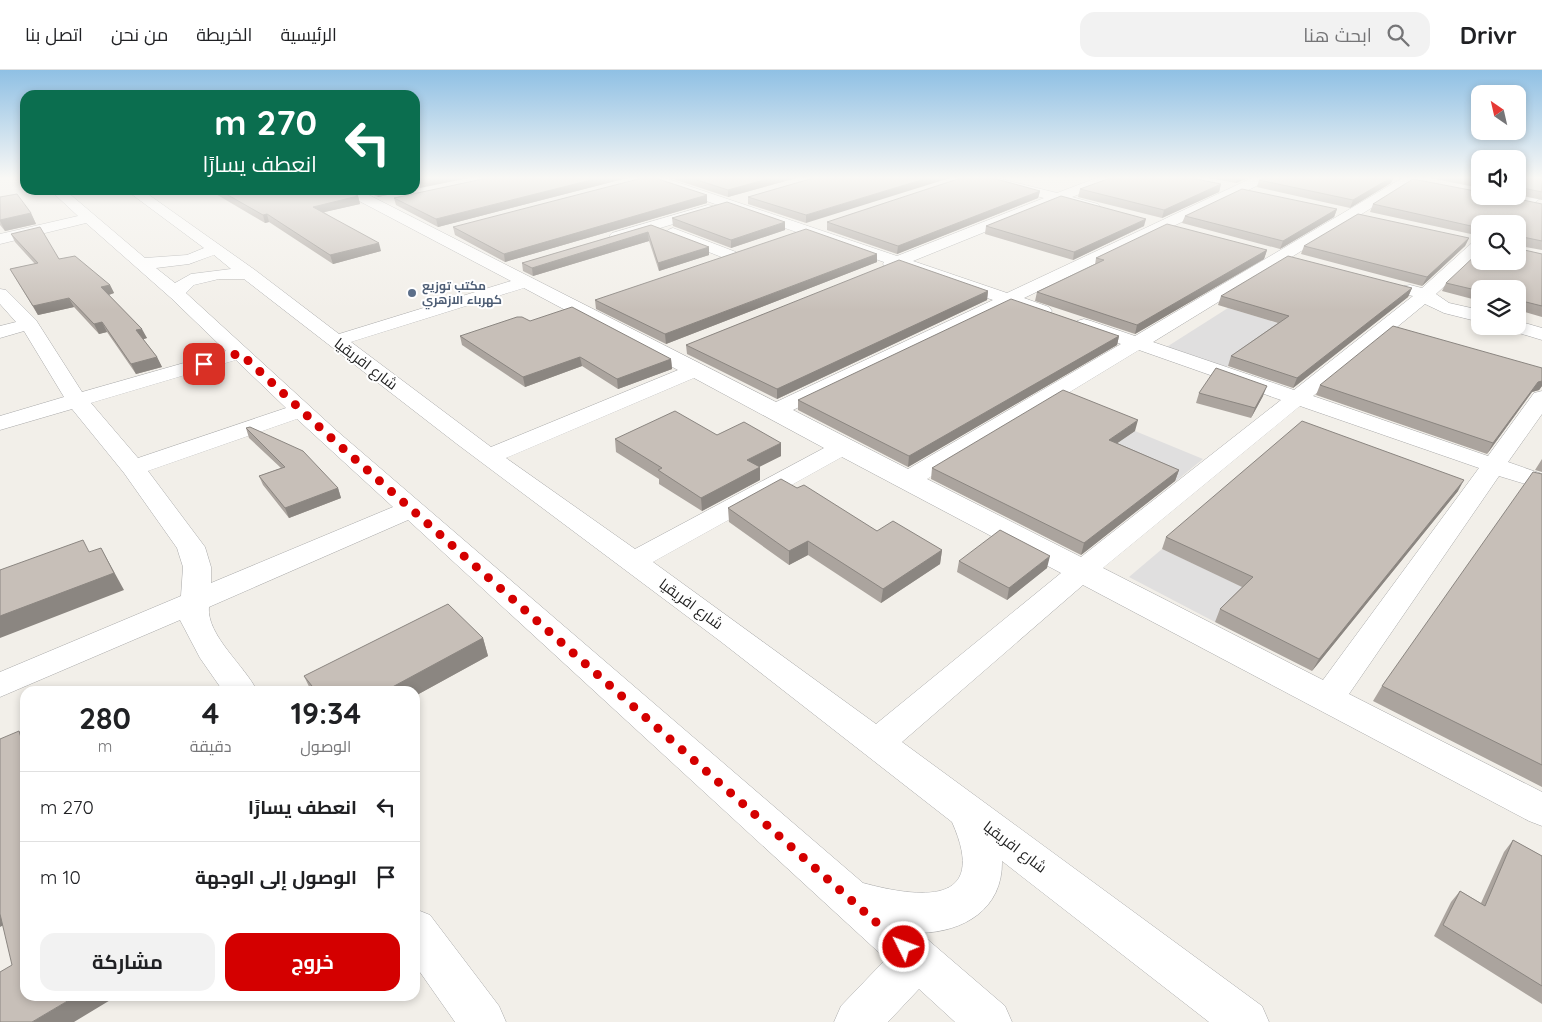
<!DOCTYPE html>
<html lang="ar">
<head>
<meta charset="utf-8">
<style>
	:root { --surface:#fff; --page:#f2f2f2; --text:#202124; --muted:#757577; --line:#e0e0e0; --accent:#d40000 }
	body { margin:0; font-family:Quicksand,Cairo,sans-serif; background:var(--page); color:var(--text); direction:rtl; height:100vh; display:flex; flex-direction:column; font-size:19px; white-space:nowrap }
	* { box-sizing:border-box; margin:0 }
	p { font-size:16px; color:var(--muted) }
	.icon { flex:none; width:28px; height:28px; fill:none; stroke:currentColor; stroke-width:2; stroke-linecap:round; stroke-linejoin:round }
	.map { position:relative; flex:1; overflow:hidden; direction:ltr }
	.sheet { position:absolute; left:20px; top:616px; width:400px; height:315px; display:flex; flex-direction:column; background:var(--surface); border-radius:15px; box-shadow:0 2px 8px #0003; direction:rtl }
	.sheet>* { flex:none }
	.hud { position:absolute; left:20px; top:20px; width:400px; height:105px; border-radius:15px; box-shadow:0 2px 8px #0003; direction:rtl; background:#0b6e4f; color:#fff; overflow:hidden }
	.needle { width:32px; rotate:326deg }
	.fabs { position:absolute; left:1471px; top:15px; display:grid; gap:10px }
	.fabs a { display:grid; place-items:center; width:55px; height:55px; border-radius:10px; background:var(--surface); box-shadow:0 2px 8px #0003; font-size:25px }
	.pin { position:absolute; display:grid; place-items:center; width:42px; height:42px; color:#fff; margin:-21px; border-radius:10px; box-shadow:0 2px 8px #0006 }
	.me { position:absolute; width:55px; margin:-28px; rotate:312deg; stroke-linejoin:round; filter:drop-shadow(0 0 4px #0008) }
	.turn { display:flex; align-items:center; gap:18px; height:105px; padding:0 20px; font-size:22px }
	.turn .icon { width:65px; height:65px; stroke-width:2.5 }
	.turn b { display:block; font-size:35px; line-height:42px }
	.eta { display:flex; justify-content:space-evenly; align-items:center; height:85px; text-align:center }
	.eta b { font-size:30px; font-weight:700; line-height:35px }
	.cta { display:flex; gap:10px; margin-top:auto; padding:10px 20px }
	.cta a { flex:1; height:58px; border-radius:15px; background:var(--accent); color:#fff; font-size:20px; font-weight:700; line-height:58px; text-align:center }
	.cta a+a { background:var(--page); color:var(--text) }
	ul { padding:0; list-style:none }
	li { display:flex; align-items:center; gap:15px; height:70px; padding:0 20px; border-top:1px solid var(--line) }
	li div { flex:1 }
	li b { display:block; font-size:19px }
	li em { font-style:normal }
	header { display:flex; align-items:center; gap:30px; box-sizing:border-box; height:70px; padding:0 25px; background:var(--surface); border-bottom:1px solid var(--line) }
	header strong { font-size:24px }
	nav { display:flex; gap:28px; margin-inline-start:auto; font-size:18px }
	.search { width:350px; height:45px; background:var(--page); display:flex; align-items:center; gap:12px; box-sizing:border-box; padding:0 18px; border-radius:15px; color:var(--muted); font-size:19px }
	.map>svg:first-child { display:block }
</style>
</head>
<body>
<header>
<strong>Drivr</strong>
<div class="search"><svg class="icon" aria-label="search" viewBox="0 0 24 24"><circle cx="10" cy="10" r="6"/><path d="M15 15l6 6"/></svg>ابحث هنا</div>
<nav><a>الرئيسية</a><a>الخريطة</a><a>من نحن</a><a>اتصل بنا</a></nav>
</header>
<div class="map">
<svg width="1542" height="952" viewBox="0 0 1542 952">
	<rect width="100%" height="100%" fill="#f2efe9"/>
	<path fill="#e0dfdf" d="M1228 238 1347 274 1267 269 1225 298 1165 278Z
		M1135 361 1203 389 1176 411 1106 381Z
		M1162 479 1247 519 1215 552 1129 507Z"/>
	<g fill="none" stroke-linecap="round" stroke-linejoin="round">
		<g stroke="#a9a9a9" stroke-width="1">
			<path id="minor" d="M644 107H662L897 186 1044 128 974 110 973 107H993L1057 123 1099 107H1116L1115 110 1072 127 1098 134 1100 137 1098 140 1093 141 1059 132 913 191 1007 223 1254 107H1270L1269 110 1024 228 1049 237 1052 241 1049 245 1043 246 1009 235 793 340 908 399 1121 274 1077 259 1075 255 1077 251 1084 249 1091 251 1135 266 1404 107H1418L1417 110 1153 272 1294 320 1413 226 1404 224 1401 220 1404 216 1410 215 1422 218 1474 171 1480 169V183L1436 224 1449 233 1480 240V252L1444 243 1425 234 1313 326 1488 386 1534 323 1542 321V344L1508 392 1542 404V419L1499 406 1349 624 1542 722V756L1529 751 1083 515 902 672 1262 936 1269 952H1209L1002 791C1003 839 964 862 920 863L1005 936 1012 952H955L919 919 888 952H834L841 936 886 889 408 450 209 537C206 565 246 597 257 621H223L200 588 180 550 0 627V602L181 526 183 497 177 478 124 403 72 339 0 360V346L64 327 24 261 0 268V256L16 252 0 234V219L6 220 36 250 82 322 226 281 171 228 86 153 0 174V164L78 146 50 120H65L145 188 187 185 204 178 126 120H142L255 200 339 264 511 211 344 123 342 120H359L776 332 993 230 898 197 891 199 885 197 883 194 884 192 645 110ZM214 185 231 199 191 204 175 213 156 198 189 194ZM219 209H244L457 374 720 571 952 752C990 837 919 828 863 813L337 361 186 223 194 215ZM524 218 678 300 491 377 351 272ZM1139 280 1281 330 1081 487 927 409ZM236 290 286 338 138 388 91 333ZM694 308 824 378 635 479 506 388ZM1300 336 1479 398 1323 610 1103 498ZM297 349 393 437 211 513V497L205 477 148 401ZM842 387 1061 503 876 654 653 492Z
				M1542 116V127L1530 136H1520L1518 133C1523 126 1533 118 1542 116Z
				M708 135 713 136 715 139 713 142 617 171 612 169 609 166 612 163Z
				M673 158 736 182 738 185 736 188H724L668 166 665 163 668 160Z
				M1518 251 1542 258V270L1509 260 1507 256H1518Z
				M415 839 430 845 499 936 506 952H455L415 895Z"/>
		</g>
		<use href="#minor" fill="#fff" fill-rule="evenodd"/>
	</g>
	<path fill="#aba49e" d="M492 107H631L438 157 396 135 394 128Z
		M667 107H800L728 127Z
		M817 107 806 153 748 134V127Z
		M1204 107H1250L1236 113Z
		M1425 107H1480V118Z
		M1518 107H1542V130L1518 125Z
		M1259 110 1391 113 1350 138 1257 117Z
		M1221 114 1219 122 1162 148 1078 127 1080 119Z
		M209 120H346L358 126 360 134 324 142 381 181 333 194 269 152 265 153Z
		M363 120H411L378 127Z
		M1040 121 1038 128 897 184 827 160V152Z
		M707 125V133L505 192 455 165 453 157Z
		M0 127 31 143 36 154 5 161 0 155Z
		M1373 134H1542V180L1520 176V179L1542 184V247L1518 240V219H1480V231L1442 221 1446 213 1518 191 1480 154V166L1370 142Z
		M1337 139 1334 147 1280 179 1182 153 1185 146Z
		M672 148 785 152V160L731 178 673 156Z
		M651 155 709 185 659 201 649 171 533 206 523 201 522 193Z
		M986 156H1144L1073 190 985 164Z
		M11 164 110 215 114 223 109 225 147 268 143 269 157 287 162 297 136 304 107 262 99 264 74 237 38 245 10 199 35 194 15 172Z
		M1469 168 1465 176 1422 216 1301 184 1304 176Z
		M1267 180 1264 189 1135 264 1035 231 1037 222 1095 195 1096 188Z
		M877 184V192L666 274 596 239 595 230Z
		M1412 218 1408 227 1293 318 1228 296 1231 286 1278 253 1218 235 1221 226Z
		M988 221 987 230 777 329 687 284 686 275Z
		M530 251 671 289 672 299 618 319 582 296 525 317 462 275 460 266Z
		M1119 266 1117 275 908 397 798 340V330Z
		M1542 298V316L1539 320 1532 322 1487 384 1316 325 1320 315Z
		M1199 323 1263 326 1251 348 1196 333Z
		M246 358 338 418 341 428 289 448 263 415 259 406 281 398 249 368Z
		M1135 361 1117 373 1179 400 1175 411 1081 485 931 409 932 398Z
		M717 365 781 373V386L759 397 760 410 702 441 659 414V409L616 382 615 369Z
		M1542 389V402L1535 400Z
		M1542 404V717L1373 631 1382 616Z
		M797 418 877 461 942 480 940 494 881 533 808 485 789 495 729 452 728 438Z
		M1458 421 1312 601 1215 552 1220 539 1242 517 1162 479 1166 467Z
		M959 491 1047 498 1007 530 957 502Z
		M483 568 488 586 415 626V621H311L304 606Z
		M1513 770 1542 786V934L1434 866 1451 832 1460 821 1481 833 1504 782Z"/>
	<path fill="#8b8681" d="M439 107H474L415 119V112Z
		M603 107H631L438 157 436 149Z
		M775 107H800L728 127V120Z
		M931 107H953L806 153V145Z
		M1238 107H1250L1236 113Z
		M1392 107H1394L1391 113 1350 138 1353 130Z
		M1221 114 1219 122 1162 148 1164 140Z
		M376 120H411L378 127Z
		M1040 121 1038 128 897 184 898 176Z
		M707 125V133L505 192 504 184Z
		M358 126 360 134 316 144 313 137Z
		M1337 139 1334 147 1280 179 1283 171Z
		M31 143 36 154 5 161 0 151V150Z
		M267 144 269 152 265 153 263 145Z
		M1146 149 1144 156 1073 190 1074 182Z
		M785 152V160L731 178V170Z
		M648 162 649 171 533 206 532 198Z
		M1469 168 1465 176 1422 216 1427 207Z
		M379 173 381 181 333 194 330 185Z
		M709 177V185L659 201 658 193Z
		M1267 180 1264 189 1135 264 1137 255Z
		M877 184V192L666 274 665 264Z
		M110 215 114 223 105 226 101 217Z
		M1412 218 1408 227 1293 318 1297 308Z
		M988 221 987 230 777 329V319Z
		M69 228 74 237 38 245 33 236Z
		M102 252 107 262 99 264 94 254Z
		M142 259 147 268 141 270 136 260Z
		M1119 266 1117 275 908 397 909 386Z
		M157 287 162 297 136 304 131 294Z
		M580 287 582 296 525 317 523 307Z
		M671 289 672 299 618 319 617 309Z
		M1542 311V316L1539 320 1532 322 1487 384 1493 373 1538 312Z
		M1267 316 1263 326 1251 348 1255 338Z
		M1138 350 1135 361 1106 381 1109 370Z
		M781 373V386L747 403V390Z
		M760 397V410L702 441 701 428Z
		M1179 400 1175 411 1081 485 1084 473Z
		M1464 410 1458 421 1312 601 1319 589Z
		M338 418 341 428 289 448 285 438Z
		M808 471V485L789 495V481Z
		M101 478 124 520 0 568V546Z
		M942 480 940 494 881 533 883 519Z
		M1050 486 1047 498 1007 530 1009 518Z
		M483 568 488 586 415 626V621H385Z
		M19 661 25 668V681Z
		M0 837 13 850 0 857Z
		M76 926H117L74 952H32Z"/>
	<path fill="#c7bfb8" stroke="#8b8681" d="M415 107H439L415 112Z
		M492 107H603L436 149 394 128Z
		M646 107H652L707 125 504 184 453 157Z
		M688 107H775L728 120Z
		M817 107H931L806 145 748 127Z
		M964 107H989L1040 121 898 176 827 152Z
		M1113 107H1186L1221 114 1164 140 1080 119Z
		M1267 107H1392L1353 130 1259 110Z
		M1463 107H1480V110Z
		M1518 107H1542V122L1518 117Z
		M1413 109 1480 122V126H1504L1542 134V171L1523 167 1520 169V179L1542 184V236L1518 230V219H1480V221L1446 213 1480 181V191H1518V154H1480V158L1373 134Z
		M1242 119 1337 139 1283 171 1185 146Z
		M219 120H346L358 126 313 137 379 173 330 185 267 144 263 145Z
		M17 124 31 143 0 150V127Z
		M1061 126 1146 149 1074 182 986 156Z
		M727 132 785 152 731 170 672 148Z
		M1358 144 1469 168 1427 207 1304 176Z
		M1167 154 1267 180 1137 255 1037 222 1104 190 1096 188Z
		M651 155 709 177 658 193 648 162 532 198 522 193Z
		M40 157 59 189 75 186 110 215 101 217 142 259 136 260 157 287 131 294 102 252 94 254 69 228 33 236 10 199 38 193 11 164Z
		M806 159 877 184 665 264 595 230Z
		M1288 186 1412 218 1297 308 1231 286 1289 246 1221 226Z
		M899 190 988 221 777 319 686 275Z
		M1011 229 1119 266 909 386 798 330Z
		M572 237 671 289 617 309 580 287 523 307 460 266 517 247H522L530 251Z
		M1393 256 1542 298V311L1538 312 1493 373 1320 315Z
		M1216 298 1267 316 1255 338 1199 323Z
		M1063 320 1138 350 1109 370 1179 400 1084 473 932 398Z
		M675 341 717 365 744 352 781 373 747 390 760 397 701 428 658 400 662 398 615 369Z
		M1302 351 1464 410 1319 589 1220 539 1253 507 1166 467Z
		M250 357 303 381 338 418 285 438 259 406 285 397 246 358Z
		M1533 402 1542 404V695L1382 616Z
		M781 409 797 418 804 415 877 461 893 451 942 480 883 519 808 471 789 481 728 438Z
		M1000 460 1050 486 1009 518 959 491Z
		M83 470 89 482 101 478 114 503 0 546V500Z
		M448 534 483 568 385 621H316L304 606Z
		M19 661 25 681V926H76L32 952H0V902L12 895 0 844V669Z
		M1513 770 1542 786V916L1443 855 1460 821 1485 836Z"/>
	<linearGradient id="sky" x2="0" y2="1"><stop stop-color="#8fc0e4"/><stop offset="0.45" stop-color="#f9f8f5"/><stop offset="1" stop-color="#f9f8f5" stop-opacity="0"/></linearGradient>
	<rect width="1542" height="240" fill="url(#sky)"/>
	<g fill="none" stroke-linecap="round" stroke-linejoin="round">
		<path stroke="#d40000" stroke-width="9" stroke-dasharray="0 16.2" d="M204 294 240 283 329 366 904 877"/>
	</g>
	<circle fill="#5c6f8a" stroke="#fff" stroke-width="2" cx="412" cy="223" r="5"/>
	<g text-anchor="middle" stroke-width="4" stroke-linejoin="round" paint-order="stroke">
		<g font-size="12" font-weight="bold" fill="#4e5e75" stroke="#fff" text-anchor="start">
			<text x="422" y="220">مكتب توزيع<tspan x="422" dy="14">كهرباء الازهري</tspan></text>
		</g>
		<g font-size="15" fill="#222" stroke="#fff">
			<text transform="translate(366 294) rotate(37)" y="5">شارع افريقيا</text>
			<text transform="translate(691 534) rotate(36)" y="5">شارع افريقيا</text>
			<text transform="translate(1015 777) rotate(37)" y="5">شارع افريقيا</text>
		</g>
	</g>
</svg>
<div class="fabs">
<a><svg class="needle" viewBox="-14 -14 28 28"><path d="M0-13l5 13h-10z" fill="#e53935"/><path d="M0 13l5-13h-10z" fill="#757577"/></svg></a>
<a><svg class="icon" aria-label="sound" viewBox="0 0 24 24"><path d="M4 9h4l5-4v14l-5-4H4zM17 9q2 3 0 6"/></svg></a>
<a><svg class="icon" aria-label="search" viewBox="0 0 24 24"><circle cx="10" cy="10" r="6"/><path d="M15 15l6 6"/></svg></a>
<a><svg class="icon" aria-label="layers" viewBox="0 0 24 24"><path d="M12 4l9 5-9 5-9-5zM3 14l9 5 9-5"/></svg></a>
</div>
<div class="pin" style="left:204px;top:294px;background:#d93025"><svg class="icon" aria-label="arrive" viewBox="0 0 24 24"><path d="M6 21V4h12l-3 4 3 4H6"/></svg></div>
<svg class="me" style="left:904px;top:877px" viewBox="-20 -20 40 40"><circle r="17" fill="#d40000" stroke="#fff" stroke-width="3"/><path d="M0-11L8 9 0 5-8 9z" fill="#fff"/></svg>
<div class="hud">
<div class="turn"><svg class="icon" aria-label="left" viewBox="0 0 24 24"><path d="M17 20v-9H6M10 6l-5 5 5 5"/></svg><div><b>270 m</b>انعطف يسارًا</div></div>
</div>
<section class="sheet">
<div class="eta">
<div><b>19:34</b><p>الوصول</p></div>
<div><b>4</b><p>دقيقة</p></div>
<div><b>280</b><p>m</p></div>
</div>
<ul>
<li><svg class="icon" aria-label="left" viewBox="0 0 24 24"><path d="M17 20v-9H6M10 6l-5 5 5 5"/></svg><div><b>انعطف يسارًا</b></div><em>270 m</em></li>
<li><svg class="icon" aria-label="arrive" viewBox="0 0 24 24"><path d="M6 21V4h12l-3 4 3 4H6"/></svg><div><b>الوصول إلى الوجهة</b></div><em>10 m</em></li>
</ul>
<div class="cta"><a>خروج</a><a>مشاركة</a></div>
</section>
</div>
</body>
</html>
